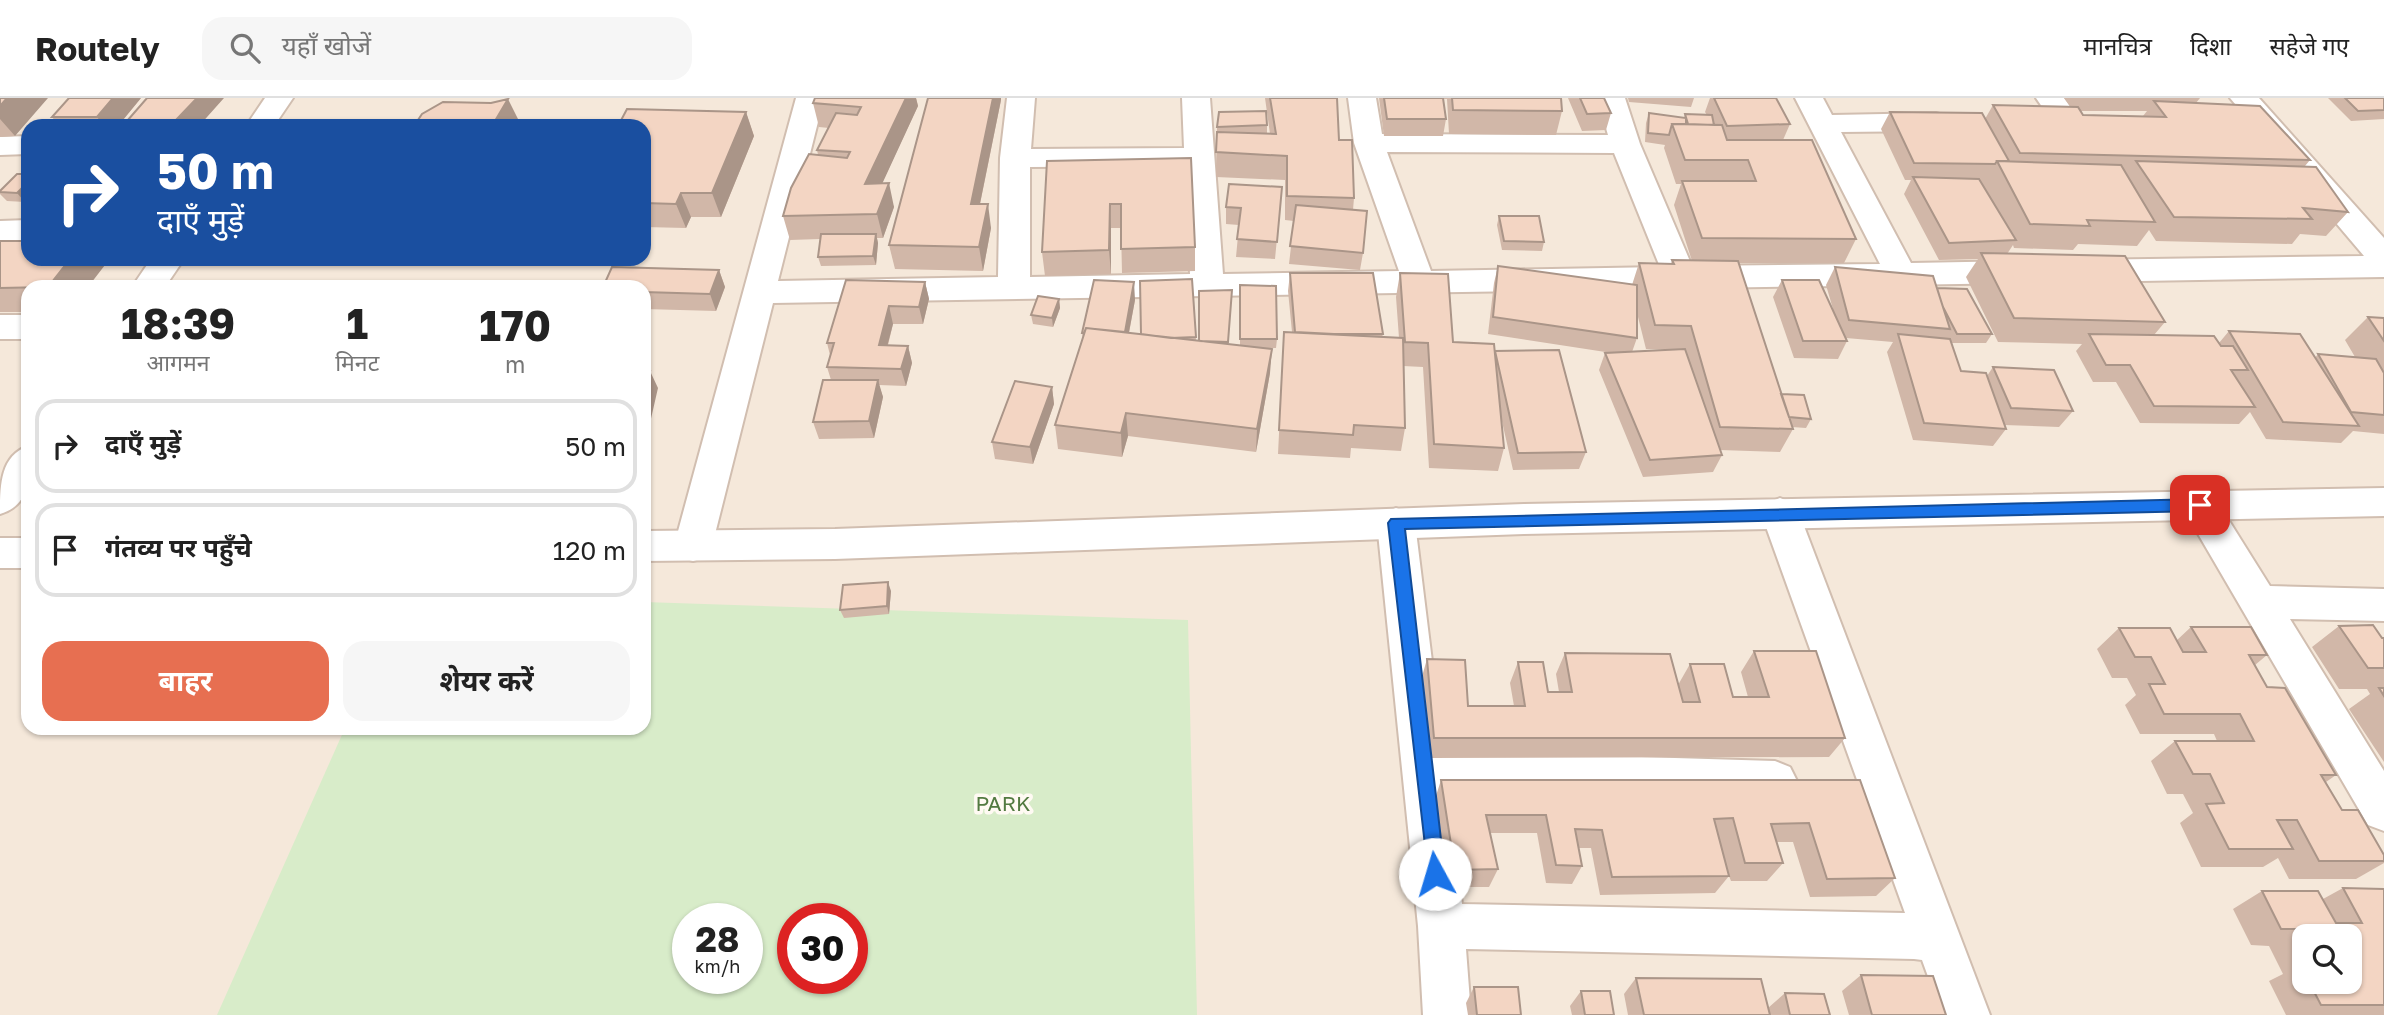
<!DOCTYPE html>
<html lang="hi">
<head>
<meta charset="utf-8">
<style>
	:root { --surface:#fff; --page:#f6f6f6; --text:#222; --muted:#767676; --line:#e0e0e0; --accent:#e76f51 }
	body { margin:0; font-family:"Golos Text","Noto Sans Devanagari",sans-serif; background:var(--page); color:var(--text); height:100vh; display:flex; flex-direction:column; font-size:26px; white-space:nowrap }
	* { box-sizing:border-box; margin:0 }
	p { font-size:23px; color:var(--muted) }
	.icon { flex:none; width:38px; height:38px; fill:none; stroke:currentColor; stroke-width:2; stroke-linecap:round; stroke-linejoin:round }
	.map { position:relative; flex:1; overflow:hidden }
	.sheet { position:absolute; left:21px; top:182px; width:630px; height:455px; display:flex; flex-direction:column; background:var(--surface); border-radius:21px; box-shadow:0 2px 5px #0004 }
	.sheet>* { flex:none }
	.hud { position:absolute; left:21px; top:21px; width:630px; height:147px; border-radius:21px; box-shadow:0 2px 5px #0004; background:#1a4fa0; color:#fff; overflow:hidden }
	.tools { position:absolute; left:2292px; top:826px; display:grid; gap:14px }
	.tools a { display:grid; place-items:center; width:70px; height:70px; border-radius:14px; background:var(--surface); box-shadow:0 2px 5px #0004; font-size:35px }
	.speed { position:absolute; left:672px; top:805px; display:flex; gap:14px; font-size:35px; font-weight:700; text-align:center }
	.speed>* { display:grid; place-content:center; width:91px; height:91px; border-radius:50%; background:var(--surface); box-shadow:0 2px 5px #0004; line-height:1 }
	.speed small { font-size:18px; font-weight:400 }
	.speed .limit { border:10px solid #d22; background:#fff; color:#111 }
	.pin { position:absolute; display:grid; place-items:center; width:60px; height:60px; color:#fff; margin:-30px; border-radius:14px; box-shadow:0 4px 10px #0006 }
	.me { position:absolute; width:77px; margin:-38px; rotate:354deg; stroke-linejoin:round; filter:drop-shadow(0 0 5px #0008) }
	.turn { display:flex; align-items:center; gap:24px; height:147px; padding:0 21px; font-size:32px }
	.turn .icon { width:91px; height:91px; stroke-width:2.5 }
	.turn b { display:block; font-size:49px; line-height:60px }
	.eta { display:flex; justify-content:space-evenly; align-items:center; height:119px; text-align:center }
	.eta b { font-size:42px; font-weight:700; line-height:49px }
	.action { display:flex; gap:14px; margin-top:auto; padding:14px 21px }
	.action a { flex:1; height:80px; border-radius:21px; background:var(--accent); color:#fff; font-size:28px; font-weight:700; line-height:80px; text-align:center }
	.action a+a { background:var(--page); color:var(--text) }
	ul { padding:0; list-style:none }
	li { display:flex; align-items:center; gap:21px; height:94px; margin:0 14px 10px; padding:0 7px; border:4px solid var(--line); border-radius:21px }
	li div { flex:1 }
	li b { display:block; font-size:26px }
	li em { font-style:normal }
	header { display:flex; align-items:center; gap:42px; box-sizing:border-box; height:98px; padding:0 35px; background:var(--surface); border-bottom:2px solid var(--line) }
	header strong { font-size:33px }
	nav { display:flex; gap:38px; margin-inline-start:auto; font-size:24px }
	.search { width:490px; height:63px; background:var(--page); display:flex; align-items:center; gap:18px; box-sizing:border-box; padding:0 24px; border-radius:21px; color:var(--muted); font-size:26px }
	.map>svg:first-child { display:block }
</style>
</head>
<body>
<header>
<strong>Routely</strong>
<div class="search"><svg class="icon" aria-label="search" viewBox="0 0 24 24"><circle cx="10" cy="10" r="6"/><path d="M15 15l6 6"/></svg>यहाँ खोजें</div>
<nav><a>मानचित्र</a><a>दिशा</a><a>सहेजे गए</a></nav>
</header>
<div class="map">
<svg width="2384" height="917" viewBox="0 0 2384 917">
	<rect width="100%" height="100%" fill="#fdf6ec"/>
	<path fill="#f5e8da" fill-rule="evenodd" d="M0 0H2384V917H0ZM28 28H644V161H28ZM28 189H644V630H28ZM688 821H747V880H688ZM793 821H852V880H793ZM2305 838H2350V884H2305Z"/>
	<path fill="#d8ecc9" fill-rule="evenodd" d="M644 504 1188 522 1197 917H217L345 630H644ZM688 821H747V880H688ZM793 821H852V880H793Z"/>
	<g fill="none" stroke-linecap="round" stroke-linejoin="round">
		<g stroke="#d1beb0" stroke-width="4">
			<path id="minor" d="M265 0H293L274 28H246Z
				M796 0H824L778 183 998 179 1000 60 1007 0H1035L1031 51 1184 50 1182 0H1210L1223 176 1399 173 1354 45 1348 0H1376L1382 36 1608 37 1597 0H1625L1640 46 1692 168 1880 166 1795 0H1823L1832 17 1936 15 1946 18 1950 24 1946 30 1936 33 1841 34 1911 165 2020 163 2031 166 2036 174 2031 182 2020 185 773 205 712 448 707 459 693 463 679 459 674 448ZM1387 54 1614 55 1660 169 1431 173ZM1185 68 1190 176 1030 179V69Z
				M2036 0H2064L2080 23 2076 29 2066 32 2056 29Z
				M2230 0H2259L2384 140V179L2080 184 2069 181 2064 173 2069 165 2080 162 2364 158Z
				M28 38V56L0 57V39Z
				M28 122V142L0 143V123Z
				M151 161H184L165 189H132Z
				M0 217H28V241H0Z
				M28 348C28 377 33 406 0 416 0 388 0 358 28 348Z
				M2200 393 2213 397 2270 488 2384 491V523L2290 521 2384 673V733L2368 727 2187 417 2181 407 2187 397Z
				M1780 400 1793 405 1799 415 1990 917H1942L1922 862 1914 861 1466 851 1471 917H1423L1418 828 1377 425 1383 415 1396 410 1409 415 1415 425 1443 653 1775 663 1790 669 1797 683 1790 697 1775 703 1448 692 1462 806 1905 815 1761 415 1767 405Z"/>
		</g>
		<g stroke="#d1beb0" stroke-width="4">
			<path id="tertiary" d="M2384 390V418L1524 436 835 461 644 463V433L835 431 1524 406Z
				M0 440H28V470H0Z"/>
		</g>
		<use href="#minor" fill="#fff" fill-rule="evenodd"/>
		<use href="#tertiary" fill="#fff" fill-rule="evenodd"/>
	</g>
	<path fill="#d1b7a8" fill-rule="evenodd" d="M0 0 15 38 0 39Z
		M141 0 118 28H59L52 19Z
		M147 0 199 28H130L127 23Z
		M815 0H916L918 8 882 85 894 109 883 140H877L878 145 876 167 821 168 818 159 820 141 790 142 783 118 818 57 817 52 829 30 819 29 813 5Z
		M1265 0H1337L1339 42 1354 100 1353 112 1363 155 1360 172 1289 166 1294 123 1285 122V82L1216 79 1217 29 1267 27V36H1270Z
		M1379 0H1561L1562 13 1556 37 1449 36 1447 1H1443L1446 21 1443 38H1384Z
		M1568 0H1604L1611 15 1606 32 1582 33Z
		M1628 0H1694L1691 9 1629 4Z
		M1710 0H1776L1790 26 1783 42 1856 141 1844 165H1738L1781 296 1811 321 1806 330 1792 329 1793 331 1780 354 1720 352 1722 357 1713 374 1643 379 1599 272 1605 255H1612L1488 236 1494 185 1498 168 1632 187 1639 165 1671 166 1672 162 1692 163 1674 107 1681 86H1676L1664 50 1665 47 1645 44 1646 25 1649 15 1684 20 1685 16 1707 17 1705 14ZM1637 215 1646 251 1676 252 1632 254 1637 240Z
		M2064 0H2200L2196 5 2310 62 2305 68 2348 114 2326 138 2300 136 2292 146 2156 143 2149 132 2137 148 2078 146 2073 152 2014 150 2013 147 2007 156 2165 224 2154 237 2219 245 2229 233 2315 260 2318 256 2355 259 2345 242 2368 219 2384 220V336L2353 333 2341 345 2266 341 2250 314 2239 326 2140 325 2116 284H2093L2076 253 2082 246 1998 244 1966 179 1978 161 1939 162 1904 96 1911 82H1905L1881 31 1890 14 1985 21 1993 7 2070 8ZM2081 13H2147L2143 18 2083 17Z
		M2328 0H2384V21L2351 23Z
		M1001 2 980 106 991 130 983 173 895 171 889 147Z
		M746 14 754 38 721 119H691L686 130 644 129V28Z
		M1047 63 1195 149V173L1122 175 1121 130H1111V176L1045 178 1042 154Z
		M28 76 25 104 7 103 0 96V93Z
		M1282 89 1275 161 1236 159 1239 127 1226 126V109Z
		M1499 118 1544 144 1542 153 1502 152 1497 127Z
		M0 143 28 161H99L105 167 28 189V214H0Z
		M1835 169 1937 190 1992 236 1986 245H1951L1961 273 1987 278 1993 269 2073 313 2059 329 2004 327 2006 331 1993 348 1913 342 1887 254 1893 244 1846 240 1847 243 1838 261 1794 260 1773 199 1782 182 1833 211 1826 187Z
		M719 172 725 189 716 213 644 211V189Z
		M1290 175 1383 236 1382 239 1399 240 1396 199 1400 175 1453 244 1495 254 1586 354 1579 371 1513 372 1501 319 1504 350 1498 373 1429 370 1423 269 1403 268 1405 330 1401 353 1351 350 1350 360 1278 356 1284 234H1292L1288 193Z
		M1192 181 1196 242 1199 243 1232 192 1228 246 1240 248V187L1277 241 1276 250H1261L1270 275 1256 354 1128 338 1122 359 1058 351 1055 327 1083 241 1082 235 1135 202 1129 235 1141 236Z
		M925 184 929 201 923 226H893L888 247 908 248 912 265 906 288 879 287 883 299 874 340 819 341 813 324 831 282 827 269 830 257 827 245Z
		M1059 201 1060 210 1053 229 1033 226 1031 217Z
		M1052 289 1054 306 1033 366 995 361 992 344Z
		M891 493 889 516 844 520 840 512Z
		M2339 528 2384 540V664L2349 611 2370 596 2367 591H2339L2312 549Z
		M2191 529 2267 557 2255 567 2267 589 2336 677 2326 684 2342 712 2384 757V765L2356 781H2289L2278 760 2263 769H2201L2180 725 2193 715 2183 696H2167L2151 663 2175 643H2217L2214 636H2140L2125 607 2136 597 2127 580H2112L2097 551 2119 530 2176 543Z
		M1754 553 1845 640 1829 659 1428 660 1421 582 1427 561 1468 608H1514L1510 585 1518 564 1548 594H1559L1556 576 1565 555 1678 587 1690 566 1733 599H1748L1741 574Z
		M1441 682H1860L1895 780 1876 798 1810 799 1793 744H1777L1783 765 1767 783H1731L1729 778 1715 795 1600 797 1591 750H1579L1582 768 1572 786 1546 785 1537 735H1490L1498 771 1489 789H1448L1435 701Z
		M2343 790 2384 791V917H2286L2269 883 2283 876 2269 848 2251 847 2233 811 2262 793 2323 801ZM2305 840 2350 884H2305Z
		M1861 877 1946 917H1849L1842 893Z
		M1636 880 1768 910 1785 895 1830 917H1628L1624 896Z
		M1474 889 1521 917H1468L1466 905Z
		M1581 893 1614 917H1572L1570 908Z"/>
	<path fill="#aa9588" d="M7 0H48L15 38 0 21V8Z
		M113 0H141L118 28H104L97 19Z
		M197 0H224L199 28H180L176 22Z
		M906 0H916L918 8 871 110 865 86Z
		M993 0H1001V2L975 130 971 106Z
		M508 1 520 25 518 28H492Z
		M746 14 754 38 721 119 712 95Z
		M28 84V101L25 104 17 95Z
		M889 85 894 109 883 140 877 116Z
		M681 95 691 119 686 130 676 106Z
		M988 106 991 130 983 173 979 149Z
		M1110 106 1111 130V176L1109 152Z
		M876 136 878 145 876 167 873 158Z
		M70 161H99L105 167 88 189H48Z
		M719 172 725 189 716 213 710 196Z
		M925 184 929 201 923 226 919 209Z
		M1134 184 1135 202 1125 255 1124 238Z
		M1059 201 1060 210 1053 229 1052 220Z
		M889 208 893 226 883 264 879 247Z
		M908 248 912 265 906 288 901 271Z
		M1272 251 1270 275 1256 354 1257 331Z
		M650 273 658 290 647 338 644 333V298Z
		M878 282 883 299 874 340 869 323Z
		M1052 289 1054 306 1033 366 1030 349Z
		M1126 315 1128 338 1122 359 1121 335Z
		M888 484 891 493 889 516 887 508Z"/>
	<path fill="#f3d5c3" stroke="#aa9588" stroke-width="2" d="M0 0H7L0 8Z
		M69 0H113L97 19H52Z
		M147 0H197L176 22 127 23Z
		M815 0H906L865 86 889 85 877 116 783 118 791 90 809 56 847 60 850 54 817 52 836 15 857 17 861 9 813 5Z
		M928 0H993L971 106H988L979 149 889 147Z
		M1270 0H1337L1339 42H1352L1354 100 1287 98V58L1216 54 1217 34 1276 36Z
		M1384 0H1443L1446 21H1387Z
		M1452 0H1561L1562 13 1453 12Z
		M1580 0H1604L1611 15 1587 16Z
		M1714 0H1776L1790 26 1727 28Z
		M2345 0H2384V12L2358 13Z
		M508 1 492 28H414L422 16 443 4 491 5Z
		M2154 3 2260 8 2310 62 2020 55 1993 7 2078 9 2083 17 2166 19Z
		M627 11 746 14 712 95H681L676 106 644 105V28H618Z
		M1266 13 1267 27 1217 29 1219 14Z
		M1890 14 1982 15 2009 63H1997L1995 66 1914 65Z
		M1649 15 1686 20V26H1672L1669 37 1648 35Z
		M1685 16 1712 17 1714 27 1688 26Z
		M1672 26 1722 27 1727 42H1812L1856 141 1702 140 1682 83H1756L1748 62H1685Z
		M1191 60 1195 149 1121 151V106H1110L1109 152 1042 154 1047 63Z
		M1997 63 2121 67 2155 124 2087 122 2090 128 2030 126Z
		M2136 63 2316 69 2348 114 2303 110 2312 121 2174 119Z
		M17 76H28V84L17 95 0 94V93Z
		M1913 79 1979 81 2016 142 1949 145Z
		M1229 86 1282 89 1277 144 1237 141 1241 110 1226 109Z
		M1296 107 1367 113 1363 155 1290 148Z
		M1499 118H1539L1544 144 1504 143Z
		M821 136H876L873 158 818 159Z
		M0 143H28V161H70L48 189 0 190Z
		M1981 155 2125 158 2165 224 2014 220Z
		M1672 162 1738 163 1793 331 1720 329 1691 228 1655 227 1639 165 1674 166Z
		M1498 168 1637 187V240L1493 219Z
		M612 169 719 172 710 196 644 194V189H603Z
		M1835 169 1933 178 1950 231 1849 222Z
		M1290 175H1373L1383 236H1334L1295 234Z
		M1400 175 1448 176 1453 244 1494 246 1504 350 1434 346 1428 245 1405 244Z
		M1192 181 1196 239 1171 240 1141 236 1140 183Z
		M846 182 925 184 919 209 889 208 879 247 908 248 901 271 827 269 834 245H827Z
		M1094 182 1134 184 1125 234 1086 230 1084 235H1082Z
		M1782 182H1819L1847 243H1803Z
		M1240 187 1276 188 1277 241H1240Z
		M77 188H118L117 189Z
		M1937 190 1967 191 1992 236H1957L1943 209Z
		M1232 192 1228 244 1199 243V193Z
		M1038 198 1059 201 1052 220 1031 217Z
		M2368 219 2384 220V243Z
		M1086 230 1272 251 1257 331 1126 315 1121 335 1055 327Z
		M2229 233 2300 236 2359 328 2283 324Z
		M1284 234 1403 240 1405 330 1354 327 1353 337 1279 332Z
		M1898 236 1950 241 1961 273 1986 275 2006 331 1924 325Z
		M2089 236 2214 238 2221 248H2233L2248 272H2231L2255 309 2154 308 2130 267H2106Z
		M1685 251 1722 357 1650 362 1605 255Z
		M1559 252 1586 354 1518 355 1495 253Z
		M2318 256 2376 261 2384 275V317L2351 314Z
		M1993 269 2054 272 2073 313 2011 310Z
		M644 273H650L644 298Z
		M823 282H878L869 323 813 324Z
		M1015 283 1052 289 1030 349 992 344Z
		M1781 296 1804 297 1811 321 1789 319Z
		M888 484 887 508 840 512 843 487Z
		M2373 527 2382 540H2384V570H2368L2339 528Z
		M2191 529H2251L2267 557H2249L2267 589 2285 590 2336 677H2321L2342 712H2358L2384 757V763H2319L2297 722H2277L2293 751H2229L2206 706 2224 705 2210 676H2193L2175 643H2254L2240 616H2164L2149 586H2165L2151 559H2135L2119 530H2170L2183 554H2206Z
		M1754 553H1816L1845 640H1434L1427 561 1465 562 1468 608H1525L1518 564H1543L1548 594H1572L1565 555 1670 556 1683 604H1700L1690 566H1724L1733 599H1769Z
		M2379 590H2384V598Z
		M1441 682H1860L1895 780 1827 781 1809 725 1771 726 1783 765H1745L1733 720 1714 721 1729 778 1612 779 1602 732 1575 731 1582 768 1556 767 1546 717H1486L1498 771 1455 772Z
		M2343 790 2384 791V907H2321L2309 884H2350V838H2305V840L2300 831H2281L2262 793H2318L2336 825H2362Z
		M2300 867H2305V876Z
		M1861 877 1933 878 1946 917H1872Z
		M1636 880 1761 881 1770 917H1644Z
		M1474 889H1518L1521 917H1477Z
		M1581 893H1610L1614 917H1585Z
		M1785 895 1824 896 1830 917H1790Z"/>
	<path fill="#1a73e8" stroke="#114b97" stroke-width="2" d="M2200 401 2208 407 2200 413 1405 431 1445 776 1442 782 1435 785 1429 782 1388 425 1391 421Z"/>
	<g text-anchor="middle" stroke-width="7" stroke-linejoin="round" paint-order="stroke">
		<g font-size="21" fill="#537a41" stroke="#fffaf3">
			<text x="1003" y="713">PARK</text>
		</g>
	</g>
</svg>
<div class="tools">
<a><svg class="icon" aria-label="search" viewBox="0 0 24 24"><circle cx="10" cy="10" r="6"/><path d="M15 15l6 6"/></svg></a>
</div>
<div class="speed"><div>28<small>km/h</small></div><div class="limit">30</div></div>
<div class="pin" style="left:2200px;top:407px;background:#d93025"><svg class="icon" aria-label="arrive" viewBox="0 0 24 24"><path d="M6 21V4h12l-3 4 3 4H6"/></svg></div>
<svg class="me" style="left:1435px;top:776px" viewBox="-20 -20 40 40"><circle r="19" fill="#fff"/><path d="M0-13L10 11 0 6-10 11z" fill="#1a73e8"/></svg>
<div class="hud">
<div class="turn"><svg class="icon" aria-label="right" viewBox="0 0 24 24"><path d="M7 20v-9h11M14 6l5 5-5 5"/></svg><div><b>50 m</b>दाएँ मुड़ें</div></div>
</div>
<section class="sheet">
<div class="eta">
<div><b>18:39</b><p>आगमन</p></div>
<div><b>1</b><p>मिनट</p></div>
<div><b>170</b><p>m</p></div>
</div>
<ul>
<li><svg class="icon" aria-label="right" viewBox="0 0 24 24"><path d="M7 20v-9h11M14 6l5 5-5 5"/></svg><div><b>दाएँ मुड़ें</b></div><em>50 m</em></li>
<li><svg class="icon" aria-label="arrive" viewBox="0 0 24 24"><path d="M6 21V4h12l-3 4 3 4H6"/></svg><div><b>गंतव्य पर पहुँचे</b></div><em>120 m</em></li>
</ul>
<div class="action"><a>बाहर</a><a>शेयर करें</a></div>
</section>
</div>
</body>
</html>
